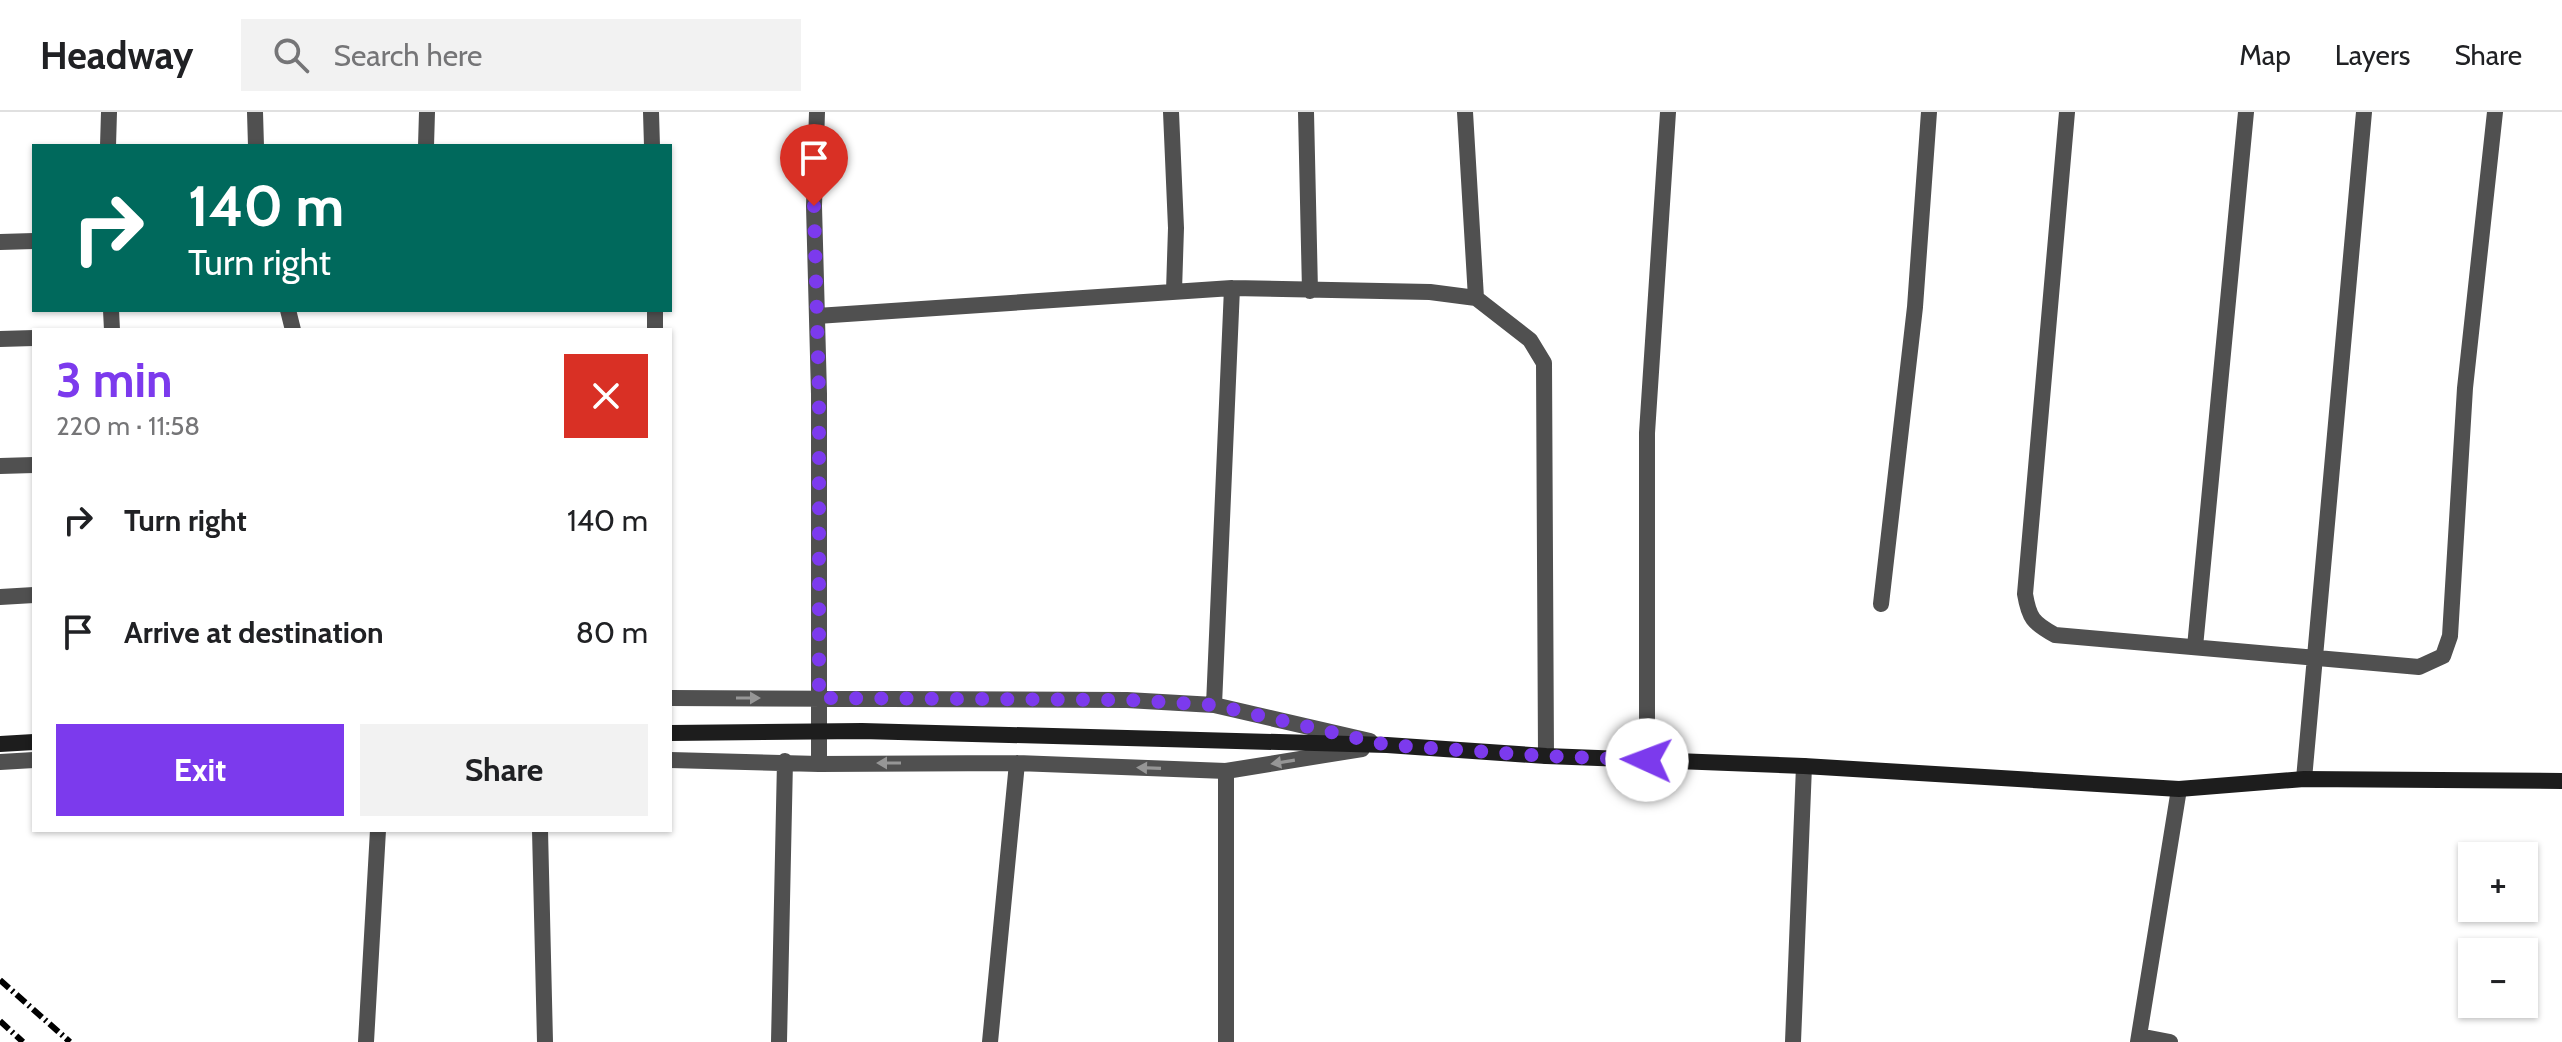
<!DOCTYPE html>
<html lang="en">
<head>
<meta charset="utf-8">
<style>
	:root { --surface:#fff; --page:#f2f2f2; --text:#202124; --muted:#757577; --line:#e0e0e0; --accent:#7c3aed }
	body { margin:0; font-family:Cabin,sans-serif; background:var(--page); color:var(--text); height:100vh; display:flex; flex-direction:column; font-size:30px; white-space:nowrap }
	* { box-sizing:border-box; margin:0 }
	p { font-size:26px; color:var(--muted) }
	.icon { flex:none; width:44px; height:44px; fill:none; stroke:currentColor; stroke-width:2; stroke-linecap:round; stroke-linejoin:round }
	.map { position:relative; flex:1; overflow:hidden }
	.sheet { position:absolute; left:32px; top:216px; width:640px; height:504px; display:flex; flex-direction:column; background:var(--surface); border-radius:0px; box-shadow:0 2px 6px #0004 }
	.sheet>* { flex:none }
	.top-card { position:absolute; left:32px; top:32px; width:640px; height:168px; border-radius:0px; box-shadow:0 2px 6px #0004; background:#00695c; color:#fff; overflow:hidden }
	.controls { position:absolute; left:2458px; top:730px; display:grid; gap:16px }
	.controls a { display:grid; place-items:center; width:80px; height:80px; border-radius:0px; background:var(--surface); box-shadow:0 2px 6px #0004; font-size:40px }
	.pin { position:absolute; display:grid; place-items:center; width:68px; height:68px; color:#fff; margin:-82px -34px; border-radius:50% 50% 50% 0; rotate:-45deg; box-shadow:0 0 8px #0007 }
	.pin .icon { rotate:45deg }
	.me { position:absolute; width:88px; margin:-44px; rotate:272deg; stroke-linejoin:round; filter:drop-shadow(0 0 6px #0008) }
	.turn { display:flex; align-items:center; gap:28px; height:168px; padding:0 24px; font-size:36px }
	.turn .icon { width:104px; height:104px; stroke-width:2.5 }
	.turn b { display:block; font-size:56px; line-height:68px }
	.round { display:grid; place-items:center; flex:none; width:84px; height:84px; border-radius:0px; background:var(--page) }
	.head { display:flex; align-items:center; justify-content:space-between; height:136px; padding:0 24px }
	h1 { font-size:48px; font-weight:700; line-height:60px; color:var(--accent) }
	.action { display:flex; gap:16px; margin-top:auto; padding:16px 24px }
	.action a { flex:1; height:92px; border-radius:0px; background:var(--accent); color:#fff; font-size:32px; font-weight:700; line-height:92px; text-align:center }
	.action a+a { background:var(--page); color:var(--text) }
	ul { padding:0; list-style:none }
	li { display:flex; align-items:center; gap:24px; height:112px; padding:0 24px }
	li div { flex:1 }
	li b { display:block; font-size:30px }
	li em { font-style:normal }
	header { display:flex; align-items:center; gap:48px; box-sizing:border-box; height:112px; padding:0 40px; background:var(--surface); border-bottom:2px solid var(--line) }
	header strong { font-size:38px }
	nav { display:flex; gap:44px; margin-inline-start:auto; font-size:28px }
	.search { width:560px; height:72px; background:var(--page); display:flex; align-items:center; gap:20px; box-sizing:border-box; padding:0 28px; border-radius:0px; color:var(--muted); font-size:30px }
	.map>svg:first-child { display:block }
</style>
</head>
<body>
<header>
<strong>Headway</strong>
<div class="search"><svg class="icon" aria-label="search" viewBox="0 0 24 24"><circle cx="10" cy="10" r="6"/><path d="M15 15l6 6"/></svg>Search here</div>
<nav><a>Map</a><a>Layers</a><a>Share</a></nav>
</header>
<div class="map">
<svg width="2562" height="930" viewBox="0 0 2562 930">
	<rect width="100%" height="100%" fill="#fff"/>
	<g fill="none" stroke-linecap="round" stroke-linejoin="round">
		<path stroke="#505050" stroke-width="16" d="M255 0 256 34
			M651 0 652 34
			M817 0 814 94 819 282V652
			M1171 0 1176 116 1174 179
			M1306 0 1310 179
			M1465 0 1476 186
			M2067 0 2025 482C2029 506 2033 511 2055 523L2419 555 2443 544 2450 524 2465 276 2495 0
			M108 34 109 0
			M426 34 427 0
			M0 130 34 129
			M111 198 112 218
			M288 198 293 218
			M655 198V218
			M817 204 1232 176 1430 180 1476 186 1530 228 1544 251 1546 644
			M0 227 34 226
			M0 354 34 353
			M0 485 34 483
			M1881 492 1915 195 1929 0
			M2195 535 2246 0
			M670 586 1127 588 1214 593 1370 629
			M1214 593 1232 176
			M670 648 819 652 1017 651 1226 659 1362 637
			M1647 648V321L1668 0
			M0 650 34 648
			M1226 659V930
			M2304 667 2364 0
			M540 718 545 930
			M2139 924 2170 930
			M366 930 378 718
			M779 930 785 649
			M990 930 1017 651
			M1793 930 1804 654
			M2138 930 2179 677"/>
		<path stroke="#1d1d1d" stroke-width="16" d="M1164 627 1387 633 1546 644 1804 654 2179 677 2304 667 2562 669
			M0 632 34 630"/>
		<path stroke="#000" stroke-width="6" stroke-dasharray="12 4 2 4" stroke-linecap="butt" d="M0 868 70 930
			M0 909 23 930"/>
		<path stroke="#1d1d1d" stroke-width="16" d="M670 621 862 619 1164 627"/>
	</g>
	<defs><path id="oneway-solid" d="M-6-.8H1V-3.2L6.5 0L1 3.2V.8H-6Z" transform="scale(2)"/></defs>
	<g fill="#969696">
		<use href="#oneway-solid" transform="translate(748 586)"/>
		<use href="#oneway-solid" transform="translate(1283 650) rotate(171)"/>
		<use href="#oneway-solid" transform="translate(889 651) rotate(180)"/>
		<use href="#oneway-solid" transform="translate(1149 656) rotate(-178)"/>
	</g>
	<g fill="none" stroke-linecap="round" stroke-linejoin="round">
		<path stroke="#7c3aed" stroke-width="14" stroke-dasharray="0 25.2" d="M814 94 819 282V586L1127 588 1214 593 1387 633 1546 644 1647 648"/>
	</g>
</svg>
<div class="controls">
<a>+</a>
<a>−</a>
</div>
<div class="pin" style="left:814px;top:94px;background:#d93025"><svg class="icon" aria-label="arrive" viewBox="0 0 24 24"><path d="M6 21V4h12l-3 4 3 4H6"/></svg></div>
<svg class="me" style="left:1647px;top:648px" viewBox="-20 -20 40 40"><circle r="19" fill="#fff"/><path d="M0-13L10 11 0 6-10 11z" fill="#7c3aed"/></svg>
<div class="top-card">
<div class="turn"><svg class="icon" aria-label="right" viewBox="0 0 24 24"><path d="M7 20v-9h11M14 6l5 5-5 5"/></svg><div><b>140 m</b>Turn right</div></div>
</div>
<section class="sheet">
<div class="head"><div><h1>3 min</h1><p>220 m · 11:58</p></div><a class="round" style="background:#d93025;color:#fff"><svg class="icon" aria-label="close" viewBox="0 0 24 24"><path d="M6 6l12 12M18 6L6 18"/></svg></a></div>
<ul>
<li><svg class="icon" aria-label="right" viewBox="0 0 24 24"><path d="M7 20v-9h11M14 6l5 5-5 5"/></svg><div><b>Turn right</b></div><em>140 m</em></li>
<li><svg class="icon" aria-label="arrive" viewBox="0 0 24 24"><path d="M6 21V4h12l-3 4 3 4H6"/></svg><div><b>Arrive at destination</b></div><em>80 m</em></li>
</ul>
<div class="action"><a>Exit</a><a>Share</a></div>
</section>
</div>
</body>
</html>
